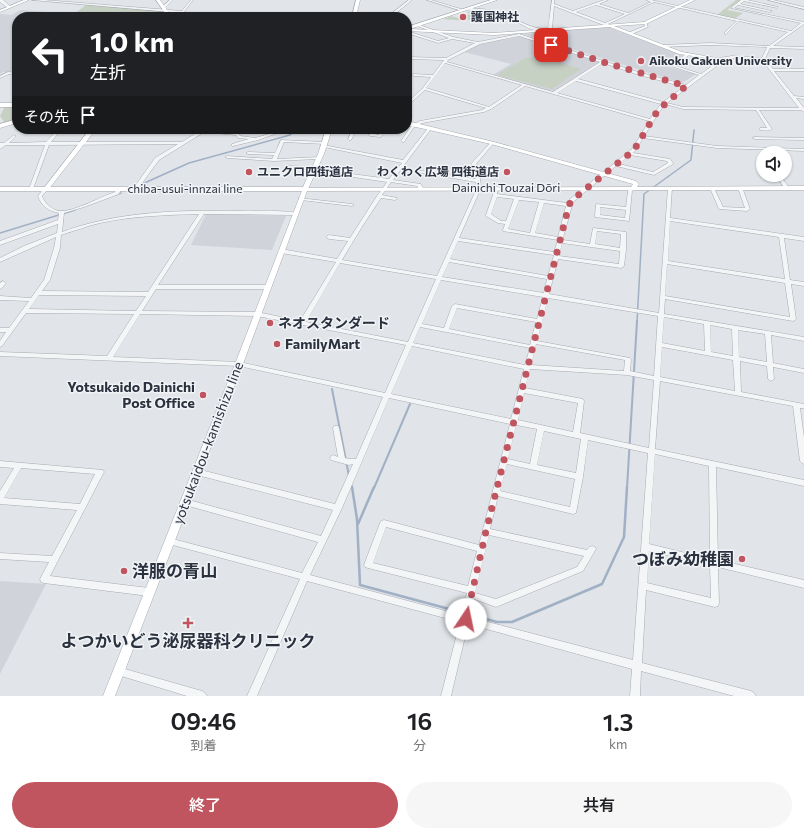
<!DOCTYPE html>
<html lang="ja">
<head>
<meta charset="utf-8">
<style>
	:root { --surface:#fff; --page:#f6f6f6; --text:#202124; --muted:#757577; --accent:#c0545f }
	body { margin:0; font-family:Commissioner,"Noto Sans JP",sans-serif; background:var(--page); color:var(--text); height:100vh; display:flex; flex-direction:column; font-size:15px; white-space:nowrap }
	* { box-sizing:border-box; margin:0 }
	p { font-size:13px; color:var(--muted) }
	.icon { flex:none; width:22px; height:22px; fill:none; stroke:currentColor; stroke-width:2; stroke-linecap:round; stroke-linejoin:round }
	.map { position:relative; height:696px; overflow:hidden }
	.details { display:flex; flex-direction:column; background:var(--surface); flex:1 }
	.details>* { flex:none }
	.guide { position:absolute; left:12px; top:12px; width:400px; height:122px; border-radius:16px; box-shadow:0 1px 3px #0004; background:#202124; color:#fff; overflow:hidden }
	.buttons { position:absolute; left:756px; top:146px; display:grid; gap:8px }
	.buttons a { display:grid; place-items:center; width:36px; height:36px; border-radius:50%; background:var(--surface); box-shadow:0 1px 3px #0004; font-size:20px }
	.pin { position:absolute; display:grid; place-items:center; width:34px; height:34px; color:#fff; margin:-17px; border-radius:8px; box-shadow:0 2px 6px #0006 }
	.me { position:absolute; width:44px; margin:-22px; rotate:11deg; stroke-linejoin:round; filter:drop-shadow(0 0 3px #0008) }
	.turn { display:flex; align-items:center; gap:14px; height:84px; padding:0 12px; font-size:18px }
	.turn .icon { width:52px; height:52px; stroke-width:2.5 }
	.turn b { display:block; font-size:28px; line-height:34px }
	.then { display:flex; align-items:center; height:38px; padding:0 12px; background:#0003; gap:8px; font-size:15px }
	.eta { display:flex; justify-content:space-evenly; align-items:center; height:68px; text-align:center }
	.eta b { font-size:24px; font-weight:600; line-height:28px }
	.action { display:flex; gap:8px; margin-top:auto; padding:8px 12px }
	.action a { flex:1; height:46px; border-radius:24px; background:var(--accent); color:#fff; font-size:16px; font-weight:600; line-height:46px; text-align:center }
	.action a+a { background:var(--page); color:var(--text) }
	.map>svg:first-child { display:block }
</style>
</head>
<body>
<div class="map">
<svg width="804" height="696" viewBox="0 0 804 696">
	<rect width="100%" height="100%" fill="#e1e4e8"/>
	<path fill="#d0d3da" d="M21 10 70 14 67 17H17V72H3L0 74V14L11 15Z
		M607 27 683 55 668 67 696 74 682 83 523 34Z
		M523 36 599 62 600 63 553 92 491 76 511 64 464 52 481 43Z
		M206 214 286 216 272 250 191 245Z
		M0 581 46 584 0 674Z"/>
	<path fill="#c6d1c4" d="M736 0H741L727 10 743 13 734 19 717 15Z
		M86 5 163 11 167 17H70Z
		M472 10 496 13C476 19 464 22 443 19L451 16 458 18 470 14 467 12Z
		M543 57 581 69 552 89 496 75 526 58Z
		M5 106H17V120L5 123 0 116Z"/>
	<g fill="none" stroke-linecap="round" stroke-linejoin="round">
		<path stroke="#a0b0c5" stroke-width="1.5" d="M140 185 189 163 290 135 297 129
			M115 195 121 193
			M0 233 75 210
			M637 322 644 194 691 160 694 130"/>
		<path stroke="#a0b0c5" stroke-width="2" d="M332 389 349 476
			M351 484 352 488
			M374 488 410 404
			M627 488 637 321"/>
		<path stroke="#a0b0c5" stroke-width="2.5" d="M352 487 357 519 360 585 464 613
			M358 524 374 487
			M468 614 497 622H512L602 584 624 537 627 487"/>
		<g stroke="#a7abb2" stroke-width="1">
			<path id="street" d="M0 0H3L10 6V8H8L0 2Z
				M32 0H44L182 11 191 0H193L183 13Z
				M170 0H173L165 8H163V6Z
				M409 0H412L391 17H387Z
				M427 0H431L464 10 462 11Z
				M552 0H554V4L573 11 604 0H608L599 4 628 13 651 2 646 0H651L791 31 801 23 731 8 741 0H747L778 7 777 8 744 1 740 4 772 11 770 12 738 5 734 8 804 22V24L773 46 804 47V49L770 48 765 59 773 69H804V71H774L794 96 804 97V99L796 98 804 108V112L801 110H759L772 129C769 131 762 131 759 129L760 128H767L756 110 683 109 665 104 660 111 644 136 717 146 804 149V151L717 148 643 138 635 151 633 153 670 159 673 163V164L654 175 616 166 573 202 563 238V240L590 244 593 228 626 232V250L624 266 621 268 558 259 549 294 659 313 668 188 670 187 672 188 670 218 804 237V241L784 238 790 280 804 282V286L791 284 796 319 795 320 793 321 665 299 664 314 804 337V341L771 335 773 363 804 369V373L773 367 774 379 771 381 768 379 767 366 740 361 741 392 804 404V408H800L804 437V464L802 463 800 461 793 406 660 381 655 449 804 480V486L716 467 718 560 804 580V588L718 567 719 603 718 606 715 607 646 590 642 663 751 691 754 693 756 696H734L641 671 640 696H630L632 669 468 624 451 696H441L460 622 307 581 257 696H247L300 579 169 544 166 543 165 541 166 539 169 538 302 573 318 542 185 505 182 504 181 502 182 500 185 499 321 536 333 510 197 475 194 474 193 472 194 470 197 469 335 504 353 464 349 465 331 460 330 458 331 456 333 455 338 457 333 428 334 426H338L339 428 345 458 349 459H356L383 397 239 366 0 356V352L107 356 134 314 26 313 2 346 0 347V341L6 332H0V328H9L29 301 0 300V296L31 298 44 280 54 248 56 237 0 262V258L24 246 57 233 58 224 0 245V241L58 220 59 213C49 211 41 206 38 196L44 188H46L48 189 42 196C45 204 53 211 61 211 76 211 100 197 115 192L117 188H119L121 189 119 194 84 207 64 213 62 232C119 211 180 210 240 211 258 211 279 210 298 213V214L296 215 204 214 158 285H268L271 287 268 289H156L142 311 257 312 300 321 336 262 281 253 278 251 281 249 337 259 348 241 329 239 326 237 329 235 350 238 377 196 387 182 313 171H311V169L288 168 286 167 288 166 314 167 316 168 315 169 389 179 402 163 324 147H323V145L403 160 429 127H431V129L393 180 421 184 423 188 421 189H419L417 186 391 182 382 195 397 198V199L395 200 381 198C367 219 354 239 342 260L437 276 477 188 476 182 417 172H415V170L476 179 475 167 471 164 491 142H493V144L476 164 479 166 481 188 459 238 554 252 558 240 503 231V230L505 224 498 223 486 216V215L493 195 494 187H498V188L497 194 567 203 569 200 632 149 649 121 525 86 491 109 484 112 422 123 414 127 404 142H402L401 141 412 125 420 121 482 110 486 108 425 90 407 106V103L423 88 431 77 414 76 412 75 413 74 433 75 444 60 407 59V57L446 58 475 43 452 39 438 43 407 33V31L438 41 449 38 417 26V24L453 37 478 42 519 34 638 72 686 85 699 75 671 66 687 53 690 54 676 66 701 74 719 61V58L732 56 762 58 767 47 710 45 663 47 661 46 662 45 710 43 769 46 788 32 739 21 726 34H725V32L737 21 654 2 608 24 611 26 609 27 554 6 552 29C533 37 515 18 498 13 488 11 476 12 467 9L468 8C479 9 491 9 502 13 517 18 531 31 548 28ZM596 5 625 14 605 23 576 12ZM519 36 600 62 553 92 447 62 448 60 480 44ZM732 58 762 60 799 108 683 107 667 103 722 62V60ZM445 63 522 85 489 107 426 88ZM603 63 636 74 684 87 663 102 578 79ZM576 81 661 104 650 119 557 93ZM630 155 667 161 668 163 653 172 619 164ZM497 197 514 199 506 221H501L491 214ZM519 200 539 202 530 233 508 229ZM544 203 566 206 558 237 535 233ZM199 214 148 292 42 291 50 280 60 248 61 235C74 231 87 226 100 223 132 216 166 215 199 214ZM670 221 779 237 785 279 668 261ZM597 231 621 234 620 248 595 244ZM458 241 554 255 548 276 450 259ZM562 243 620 251 619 264 559 256ZM449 262 547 279 544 293 442 277ZM340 263 436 279 408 342 306 322ZM667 264 785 283 790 317 665 296ZM441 280 543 297 537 319 455 304 452 306 444 328 422 324ZM39 295 146 296 136 311 29 309ZM548 298 658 316 654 376 630 371 631 359 630 358 537 341ZM457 308 536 322 530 345 449 329ZM140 314 257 316 406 345 385 393 239 362 113 357ZM664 317 704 324 705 351 662 343ZM710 325 732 329 733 356 711 352ZM420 327 530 348 525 365 413 343ZM738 330 765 334 767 362 739 357ZM536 344 625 360 624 371 531 365ZM412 346 524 369 511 419 391 394ZM662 347 733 360 735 391 660 377ZM530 369 627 375 654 380 649 448 580 433 584 401 583 399 525 388ZM524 393 578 403 573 432 518 420ZM389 398 510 424 479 545 384 520 381 521 380 523 364 565 365 567 368 568 467 593 461 615 310 575 342 508ZM516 425 537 429 530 464 508 459ZM544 431 581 439 576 473 537 465ZM588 440 648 453 633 660 469 617 474 599 496 607 583 571 596 549 595 547C591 545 589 547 587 550L490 529 498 496 573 514 576 513 583 477ZM655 454 709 466 710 559 649 544ZM507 464 575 479 570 507 500 491ZM386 527 477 551 468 586 373 563ZM489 535 584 556 577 567 496 599 475 593ZM649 551 710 565 711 598 647 583Z
				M768 0H773L804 7V9Z
				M644 22H646L648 27 632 34H630V32L645 26Z
				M8 72 17 73V75L9 74 0 78V76Z
				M58 129H62L51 142H182L203 129 236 133 240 129H243L273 132H274L275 134 258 140 233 146H232V144L249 139 238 138 236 135 204 132 159 160 137 190H135L133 189 155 158 178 144 49 145 33 189V190H29V189L45 145H6L0 149V143H4L14 135 16 136 9 143 46 142ZM242 131 269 134 255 138 240 136 239 134Z
				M285 129H294L295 130 293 131Z
				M353 129H357L351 140H349L348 139Z
				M372 129H376L374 134 379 135 382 129H386L381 137H380L370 136 369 135Z
				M754 137 804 138V140L755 139 753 138Z
				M281 140 325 142 327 143 325 144 284 142 277 159 320 157V159H318L274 161 227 158 225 157 227 156 272 159 274 155 248 154 246 153 248 152 275 153Z
				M776 175H780L789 188V189H785Z
				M631 187H635V188L632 191 629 221 595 217V216L596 204 626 207 628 191ZM600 207 626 210 625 218 600 215Z
				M710 187H714V188L723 207 745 208 738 188V187H742L750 209 747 211 719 209 710 188Z
				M299 198 352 204 354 205 352 206 301 200 299 199Z
				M3 281 6 283 2 288 0 289V283Z
				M0 461 103 470 104 472 50 576 149 588 152 589 153 592 152 595 149 596 44 583 41 582 40 579 49 562 0 559V553L52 556 77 510 0 504V491L14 468 0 467ZM21 468 95 474 80 504 4 498Z
				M118 667 202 691 205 693 207 696H187L118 675 115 674 114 671 115 668Z"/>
		</g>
		<g stroke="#a7abb2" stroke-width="1">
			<path id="secondary" d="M24 0H29L0 12V10Z
				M156 0H160L172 17H168Z
				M491 0H497L410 29 494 33 644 22 690 0H695L646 24 614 26 682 52 722 59 720 60 679 54 610 27 494 35 407 31V27Z
				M0 103H17V107H0Z
				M17 119V123L0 128V124Z
				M407 121 494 142 636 181 639 184 637 187 804 186V190L307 191 243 364 115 696H103L235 364 303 188 631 187 633 184 491 144 407 125Z
				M90 129H96L48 190H44V188Z"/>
		</g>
		<g stroke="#a2a8b3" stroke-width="1">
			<path id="primary" d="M356 0H360L356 17H352Z
				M326 129H332L324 154 308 189 305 191H0V187H303L318 154Z"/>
		</g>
		<use href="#street" fill="#f4f5f7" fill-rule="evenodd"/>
		<use href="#secondary" fill="#fff" fill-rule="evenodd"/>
		<use href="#primary" fill="#fff" fill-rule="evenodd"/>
	</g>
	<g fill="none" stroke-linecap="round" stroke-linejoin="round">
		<path stroke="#c0545f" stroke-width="7" stroke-dasharray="0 12.6" d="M466 619 486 531 569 205 571 201 634 150 658 110 686 86 603 62 551 45"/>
	</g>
	<g fill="#c0545f" stroke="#f1f3f6" stroke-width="1.5">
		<circle cx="463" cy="17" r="4"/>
		<circle cx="641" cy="61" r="4"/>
		<circle cx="249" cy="172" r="4"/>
		<circle cx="507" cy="172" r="4"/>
		<circle cx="270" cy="323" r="4"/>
		<circle cx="277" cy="344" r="4"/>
		<circle cx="203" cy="395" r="4"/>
		<circle cx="742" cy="559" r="4"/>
		<circle cx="124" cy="571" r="4"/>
		<path d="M186 617h4v4h4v4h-4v4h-4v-4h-4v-4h4z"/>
	</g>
	<g text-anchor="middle" stroke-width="3" stroke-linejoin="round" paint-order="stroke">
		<g font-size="12" font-weight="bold" fill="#2b323f" stroke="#f1f3f6" text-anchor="start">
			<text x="471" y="21">護国神社</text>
			<text x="649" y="65">Aikoku Gakuen University</text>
			<text x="257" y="176">ユニクロ四街道店</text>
			<text x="499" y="176" text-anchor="end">わくわく広場 四街道店</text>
		</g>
		<g font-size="12" fill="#2b323f" stroke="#f1f3f6">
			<text x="506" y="192">Dainichi Touzai Dōri</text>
			<text x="185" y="193">chiba-usui-innzai line</text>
		</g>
		<g font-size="14" font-weight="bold" fill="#2b323f" stroke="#f1f3f6" text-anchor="start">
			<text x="278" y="328">ネオスタンダード</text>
			<text x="285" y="349">FamilyMart</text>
			<text x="195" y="392" text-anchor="end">Yotsukaido Dainichi<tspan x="195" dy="16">Post Office</tspan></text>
		</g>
		<g font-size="14" fill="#2b323f" stroke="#f1f3f6">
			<text transform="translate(208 443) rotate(-69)" y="5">yotsukaidou-kamishizu line</text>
		</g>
		<g font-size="17" font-weight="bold" fill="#2b323f" stroke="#f1f3f6" text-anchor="end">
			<text x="734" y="565">つぼみ幼稚園</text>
			<text x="132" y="577" text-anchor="start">洋服の青山</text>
			<text x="188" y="647" text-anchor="middle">よつかいどう泌尿器科クリニック</text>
		</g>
	</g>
</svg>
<div class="buttons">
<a><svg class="icon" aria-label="sound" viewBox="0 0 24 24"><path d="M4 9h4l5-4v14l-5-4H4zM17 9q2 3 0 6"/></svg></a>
</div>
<div class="pin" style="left:551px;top:45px;background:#d93025"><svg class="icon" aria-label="arrive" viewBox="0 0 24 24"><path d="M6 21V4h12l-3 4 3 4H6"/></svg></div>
<svg class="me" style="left:466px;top:619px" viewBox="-20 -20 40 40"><circle r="19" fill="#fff"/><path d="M0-13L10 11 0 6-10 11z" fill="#c0545f"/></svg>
<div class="guide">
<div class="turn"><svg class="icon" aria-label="left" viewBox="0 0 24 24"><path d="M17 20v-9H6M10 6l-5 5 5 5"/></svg><div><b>1.0 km</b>左折</div></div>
<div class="then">その先<svg class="icon" aria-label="arrive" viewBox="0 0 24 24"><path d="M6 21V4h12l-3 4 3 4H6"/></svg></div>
</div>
</div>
<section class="details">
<div class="eta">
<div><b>09:46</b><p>到着</p></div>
<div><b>16</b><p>分</p></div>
<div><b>1.3</b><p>km</p></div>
</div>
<div class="action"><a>終了</a><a>共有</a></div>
</section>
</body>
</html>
